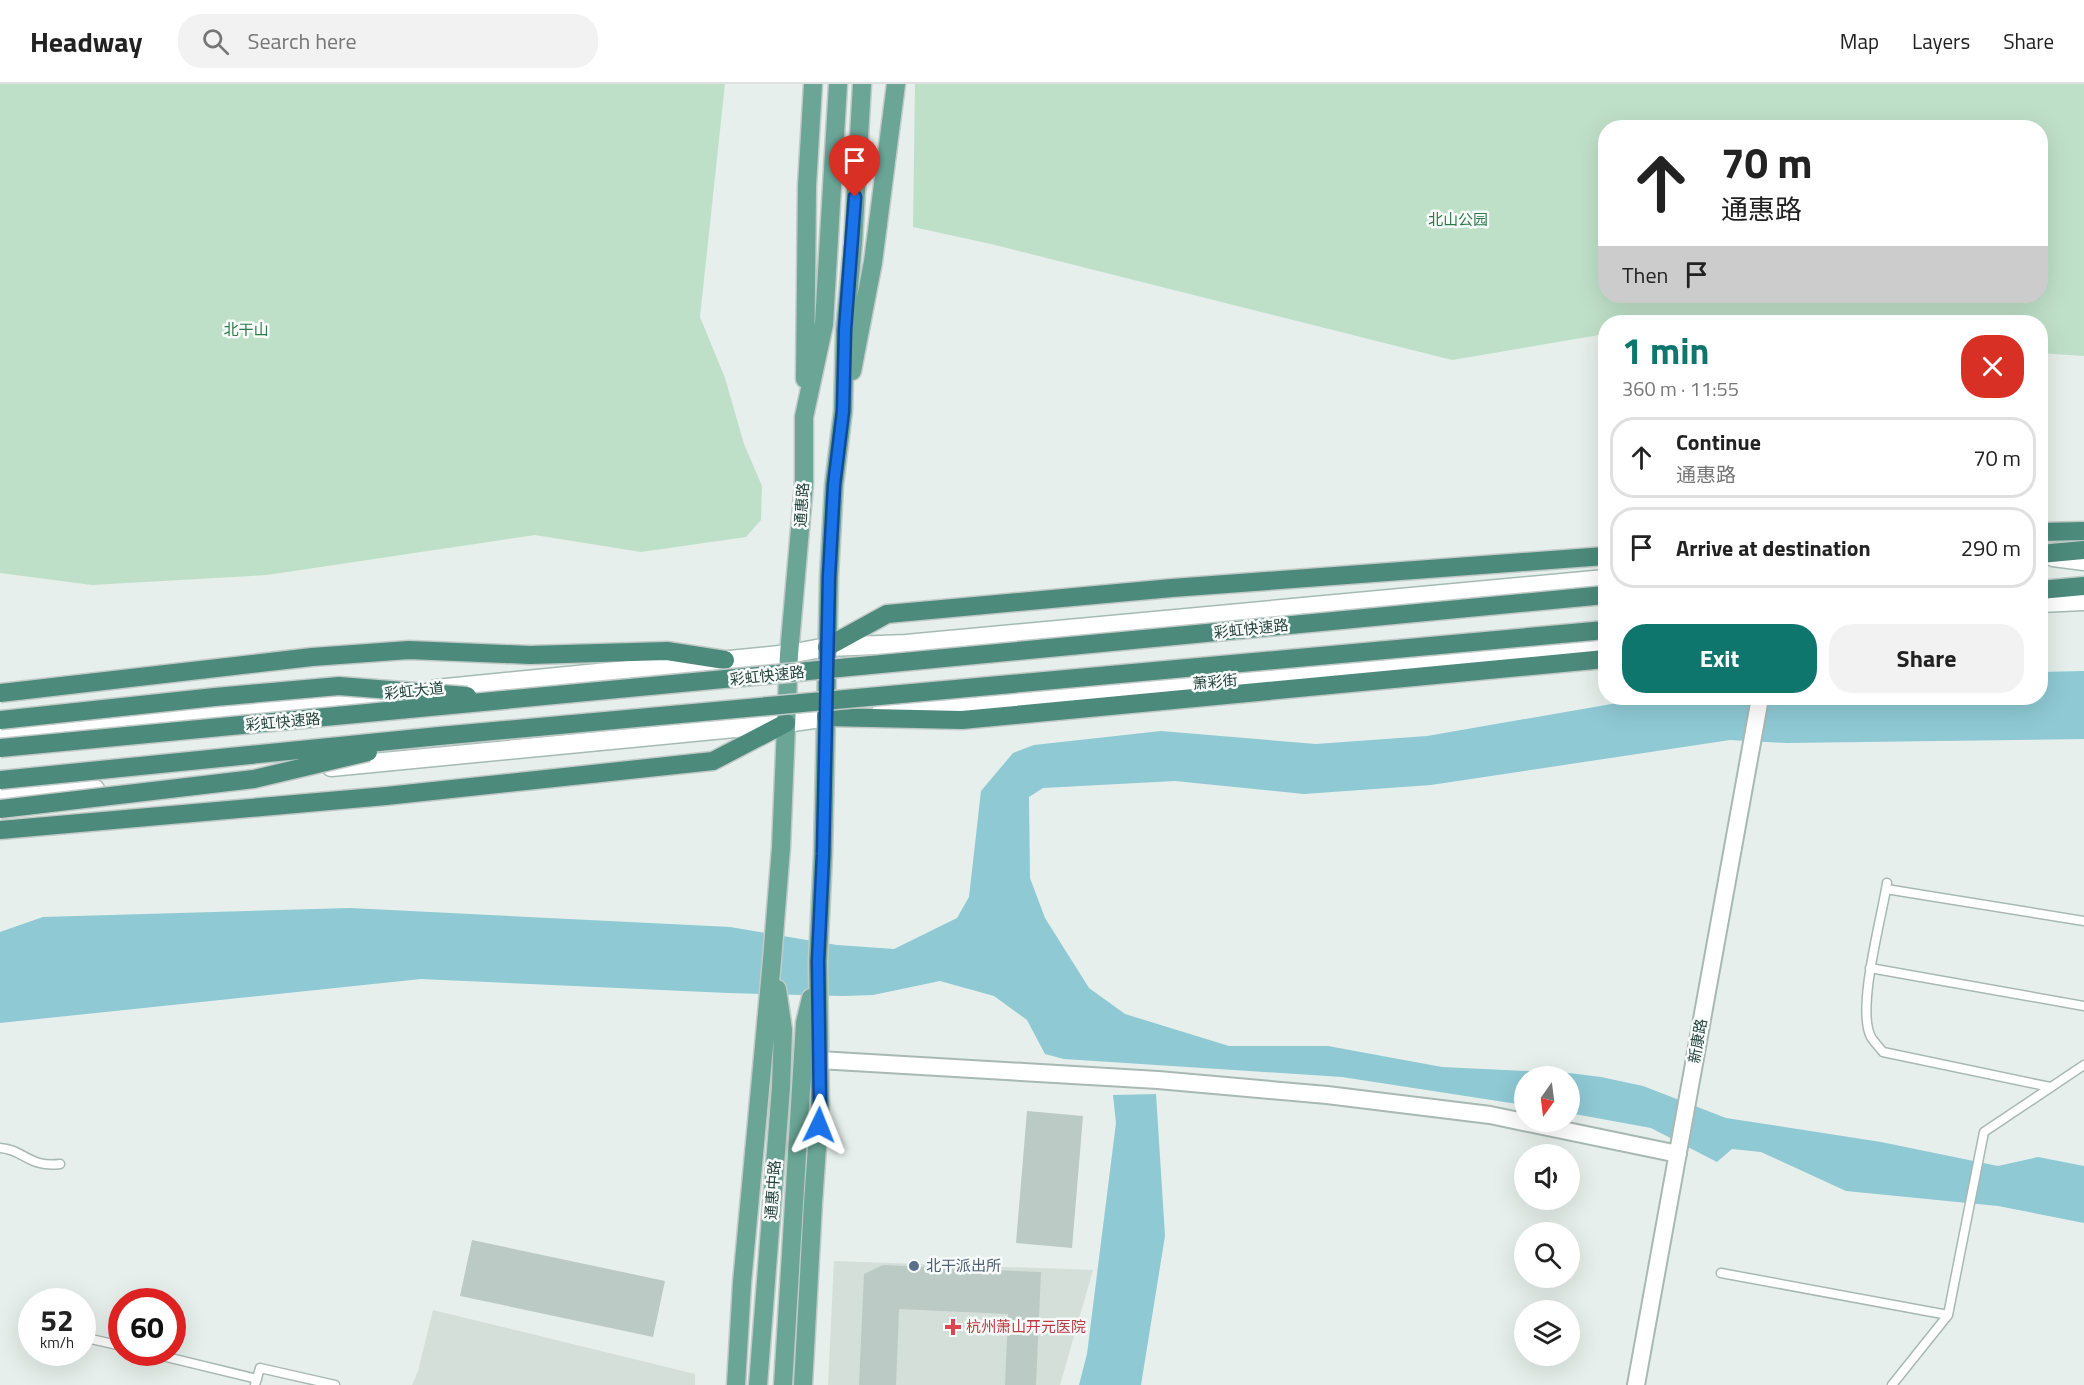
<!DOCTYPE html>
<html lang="en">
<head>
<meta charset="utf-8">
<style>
	:root { --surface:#fff; --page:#f2f2f2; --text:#222; --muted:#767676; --line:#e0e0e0; --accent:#0f766e }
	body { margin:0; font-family:"Titillium Web","Noto Sans SC",sans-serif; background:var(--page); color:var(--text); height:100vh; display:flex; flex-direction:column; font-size:22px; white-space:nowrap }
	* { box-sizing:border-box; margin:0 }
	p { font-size:20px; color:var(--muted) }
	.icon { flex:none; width:33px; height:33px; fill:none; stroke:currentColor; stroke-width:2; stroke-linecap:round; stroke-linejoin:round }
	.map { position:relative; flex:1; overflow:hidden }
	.side { position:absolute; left:1598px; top:231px; width:450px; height:390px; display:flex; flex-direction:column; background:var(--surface); border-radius:24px; box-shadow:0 6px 24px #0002 }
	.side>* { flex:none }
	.top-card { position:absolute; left:1598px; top:36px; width:450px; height:183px; border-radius:24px; box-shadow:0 6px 24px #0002; background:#fff; color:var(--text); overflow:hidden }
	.needle { width:39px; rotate:194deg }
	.tools { position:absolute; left:1514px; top:982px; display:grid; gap:12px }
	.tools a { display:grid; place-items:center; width:66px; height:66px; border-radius:50%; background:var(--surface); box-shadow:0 6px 24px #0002; font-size:30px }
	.speed { position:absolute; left:18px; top:1204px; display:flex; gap:12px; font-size:30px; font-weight:700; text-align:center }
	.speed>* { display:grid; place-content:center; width:78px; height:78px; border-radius:50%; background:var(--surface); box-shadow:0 6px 24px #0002; line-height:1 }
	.speed small { font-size:15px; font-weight:400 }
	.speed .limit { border:9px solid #d22; background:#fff; color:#111 }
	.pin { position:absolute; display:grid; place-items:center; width:51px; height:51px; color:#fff; margin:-62px -26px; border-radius:50% 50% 50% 0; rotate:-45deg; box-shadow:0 0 6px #0007 }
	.pin .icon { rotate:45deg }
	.me { position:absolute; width:66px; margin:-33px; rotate:2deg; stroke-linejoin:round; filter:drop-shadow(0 0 4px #0008) }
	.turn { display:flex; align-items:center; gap:21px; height:126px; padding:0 24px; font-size:27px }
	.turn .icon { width:78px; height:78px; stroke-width:2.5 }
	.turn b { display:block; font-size:42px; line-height:51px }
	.then { display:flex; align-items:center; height:57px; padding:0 24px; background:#0003; gap:12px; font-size:22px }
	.round { display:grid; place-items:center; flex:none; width:63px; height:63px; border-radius:24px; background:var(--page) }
	.head { display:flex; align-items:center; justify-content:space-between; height:102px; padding:0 24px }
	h1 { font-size:36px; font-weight:700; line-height:45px; color:var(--accent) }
	.action { display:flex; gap:12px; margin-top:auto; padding:12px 24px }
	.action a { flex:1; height:69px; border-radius:24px; background:var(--accent); color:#fff; font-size:24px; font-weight:700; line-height:69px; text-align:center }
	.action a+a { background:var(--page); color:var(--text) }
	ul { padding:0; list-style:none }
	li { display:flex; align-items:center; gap:18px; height:81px; margin:0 12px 9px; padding:0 12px; border:3px solid var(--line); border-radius:24px }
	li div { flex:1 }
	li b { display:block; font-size:22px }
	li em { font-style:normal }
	header { display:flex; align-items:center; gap:36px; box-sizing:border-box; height:84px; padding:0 30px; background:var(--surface); border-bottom:2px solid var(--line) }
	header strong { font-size:28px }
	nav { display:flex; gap:33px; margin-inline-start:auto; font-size:21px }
	.search { width:420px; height:54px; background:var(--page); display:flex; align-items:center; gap:15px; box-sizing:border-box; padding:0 21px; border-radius:24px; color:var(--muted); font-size:22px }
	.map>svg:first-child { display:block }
</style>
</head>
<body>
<header>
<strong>Headway</strong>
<div class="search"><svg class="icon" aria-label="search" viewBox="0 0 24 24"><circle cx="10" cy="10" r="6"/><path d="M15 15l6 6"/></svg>Search here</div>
<nav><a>Map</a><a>Layers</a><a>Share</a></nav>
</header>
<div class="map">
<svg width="2084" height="1301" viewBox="0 0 2084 1301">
	<rect width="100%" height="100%" fill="#e6efeb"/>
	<path fill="#d4dfda" d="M834 1177 1093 1186 1060 1301H828Z
		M433 1226 695 1290V1301H412L418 1287Z"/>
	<path fill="#bfe0c8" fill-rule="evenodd" d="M0 0H725L700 233 725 294 744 360 762 402 761 436 746 453 641 468 535 451 267 491 92 501 0 489Z
		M915 0H2084V272L2040 269V238H1605V250L1452 276 991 160 913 143ZM1605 44H2040V212H1605Z"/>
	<path fill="#8ec9d4" d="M2084 587V655L1787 659 1730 656 1431 701 1304 710 1175 697 1043 704 1029 713 1030 794 1045 834 1089 904 1125 930 1229 962H1328L1442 983 1569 989 1601 993 1643 1002 1726 1034 1881 1058 1998 1082 2038 1073 2084 1082V1139L1998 1122 1846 1107 1761 1068 1732 1065 1717 1078 1651 1044 1569 1029V993H1524V1021L1342 993 1064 975 1045 970 1027 936 994 912 940 897 873 911 843 912 728 909 421 895 0 939V848L43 833 350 824 730 843 837 861 894 865 957 834 969 813 981 707 1013 669 1034 661 1161 647 1316 660 1427 652 1646 614H2040V588Z
		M1156 1010 1165 1152 1141 1301H1079L1087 1270 1116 1039 1113 1011Z"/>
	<path fill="#bbcac4" d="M1027 1027 1083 1032 1072 1164 1016 1159Z
		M472 1156 665 1197 653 1253 460 1212Z
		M883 1181 1041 1188 1036 1301H1005L1008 1230 899 1225 896 1301H859L864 1190Z"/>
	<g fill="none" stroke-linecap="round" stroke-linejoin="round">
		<g stroke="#a8b8b2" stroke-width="11">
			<path id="service" d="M1887 799C1882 833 1856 925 1871 953 1874 958 1879 963 1883 968L2050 1003
				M1886 805 2084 837
				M1870 884 2084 922
				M0 1064C23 1065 29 1084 60 1080
				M1721 1189 1948 1231
				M82 1253 122 1262
				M150 1269 257 1295
				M255 1301 260 1284 335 1301
				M1892 1301 1948 1231 1984 1048 2084 981"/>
		</g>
		<g stroke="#a8b8b2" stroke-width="20">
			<path id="minor" d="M819 976 1158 996 1327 1011 1490 1031 1678 1070
				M1636 1301 1760 614"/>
		</g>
		<g stroke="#a4bbb3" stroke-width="21">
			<path id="secondary" d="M2053 473 2084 477
				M2040 519 2084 517
				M436 605 789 570 827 563 906 560 1605 495
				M881 628 1605 564
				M0 647 382 610
				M331 683 786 639 841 631
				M0 714 95 705"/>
		</g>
		<g stroke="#c2cac8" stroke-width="21">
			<path id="primary" d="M852 287 873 178 896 0
				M805 295 807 102 813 0
				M736 1301 742 1199 772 876 781 764 789 570 804 400V333L824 240 838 0
				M758 1301 781 1003 783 946 777 905
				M783 1301 805 939 811 914
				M803 1301 813 1119 820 1021 818 877 823 770 829 493 834 401 843 327 845 246 853 159 862 0"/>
		</g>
		<g stroke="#c2cac8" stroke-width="21">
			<path id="trunk" d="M2040 448 2084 447
				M2040 470 2084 466
				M2040 506 2084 502
				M827 563 887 530 1172 504 1605 472
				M530 571 667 567 725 576
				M826 633 962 636 1605 575
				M0 746 386 712 713 677 786 639"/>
		</g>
		<use href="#service" stroke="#fff" stroke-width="8"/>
		<use href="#minor" stroke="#fff" stroke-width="16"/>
		<use href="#secondary" stroke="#fff" stroke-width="18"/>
		<use href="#primary" stroke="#6aa596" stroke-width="18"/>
		<use href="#trunk" stroke="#4c8a7c" stroke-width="18"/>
		<g stroke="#c2cac8" stroke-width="21" stroke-linecap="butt">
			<path id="trunk-bridge" d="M0 609 312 573 409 566 530 571
				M0 636 215 613 339 602 467 612
				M0 664 1605 511
				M0 696 439 652 1605 546
				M0 725 254 695 368 668"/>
		</g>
		<use href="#trunk-bridge" stroke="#4c8a7c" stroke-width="18"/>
	</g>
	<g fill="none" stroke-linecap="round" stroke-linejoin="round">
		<g stroke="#114b97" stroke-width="15">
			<path id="route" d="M819 1041 820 1021 818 877 823 770 829 493 834 401 843 327 845 246 855 113"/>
		</g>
		<use href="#route" stroke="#1a73e8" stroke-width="10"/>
	</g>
	<circle fill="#5c6f8a" stroke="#f7fbf9" stroke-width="2" cx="914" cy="1182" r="6"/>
	<path fill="#e0444e" stroke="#f7fbf9" stroke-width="2" d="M950 1234h6v6h6v6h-6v6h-6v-6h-6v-6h6z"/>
	<g text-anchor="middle" stroke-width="5" stroke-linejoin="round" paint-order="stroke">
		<g font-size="15" fill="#2d7a4b" stroke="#f7fbf9">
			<text x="1458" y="141">北山公园</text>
			<text x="246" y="251">北干山</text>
		</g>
		<g font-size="15" fill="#24423a" stroke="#f7fbf9">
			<text transform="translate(802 421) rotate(-86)" y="5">通惠路</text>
			<text transform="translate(1251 545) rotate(-6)" y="5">彩虹快速路</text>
			<text transform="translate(767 592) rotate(-6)" y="5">彩虹快速路</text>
			<text transform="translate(1215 598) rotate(-5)" y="5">萧彩街</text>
			<text transform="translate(414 607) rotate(-6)" y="5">彩虹大道</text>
			<text transform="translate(283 638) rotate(-5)" y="5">彩虹快速路</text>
			<text transform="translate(1698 957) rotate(-80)" y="5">新康路</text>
			<text transform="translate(773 1106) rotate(-86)" y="5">通惠中路</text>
		</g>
		<g font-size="15" fill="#4e5e75" stroke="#f7fbf9" text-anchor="start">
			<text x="926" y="1187">北干派出所</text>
		</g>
		<g font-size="15" fill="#be3a42" stroke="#f7fbf9" text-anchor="start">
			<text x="966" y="1248">杭州萧山开元医院</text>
		</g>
	</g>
</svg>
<div class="tools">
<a><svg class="needle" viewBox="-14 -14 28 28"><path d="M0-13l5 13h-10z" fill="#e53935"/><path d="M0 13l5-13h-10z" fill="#767676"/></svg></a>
<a><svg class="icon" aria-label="sound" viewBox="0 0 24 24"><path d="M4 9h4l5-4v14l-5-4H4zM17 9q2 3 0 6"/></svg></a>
<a><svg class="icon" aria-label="search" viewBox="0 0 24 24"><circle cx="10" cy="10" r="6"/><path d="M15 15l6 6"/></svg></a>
<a><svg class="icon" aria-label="layers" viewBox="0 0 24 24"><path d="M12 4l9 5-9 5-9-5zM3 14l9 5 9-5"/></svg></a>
</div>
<div class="speed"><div>52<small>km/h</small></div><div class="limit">60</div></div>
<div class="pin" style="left:855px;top:113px;background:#d93025"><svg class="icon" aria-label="arrive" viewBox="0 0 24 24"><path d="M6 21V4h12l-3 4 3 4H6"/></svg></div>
<svg class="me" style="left:819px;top:1041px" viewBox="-20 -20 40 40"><path d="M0-17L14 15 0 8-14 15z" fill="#1a73e8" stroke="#fff" stroke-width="4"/></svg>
<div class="top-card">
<div class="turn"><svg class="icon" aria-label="ahead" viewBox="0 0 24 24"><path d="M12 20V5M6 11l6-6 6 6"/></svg><div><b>70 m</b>通惠路</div></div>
<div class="then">Then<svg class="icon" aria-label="arrive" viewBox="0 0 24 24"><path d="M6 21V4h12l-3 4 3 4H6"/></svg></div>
</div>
<section class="side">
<div class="head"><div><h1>1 min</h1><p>360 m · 11:55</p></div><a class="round" style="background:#d93025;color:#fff"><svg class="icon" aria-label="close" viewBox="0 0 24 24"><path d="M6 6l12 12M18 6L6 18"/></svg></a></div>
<ul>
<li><svg class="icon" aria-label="ahead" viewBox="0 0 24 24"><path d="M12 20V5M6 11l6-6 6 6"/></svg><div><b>Continue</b><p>通惠路</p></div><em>70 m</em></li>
<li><svg class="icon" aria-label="arrive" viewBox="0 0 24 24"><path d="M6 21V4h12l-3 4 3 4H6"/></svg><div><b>Arrive at destination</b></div><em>290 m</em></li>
</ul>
<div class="action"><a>Exit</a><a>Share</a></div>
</section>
</div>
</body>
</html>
